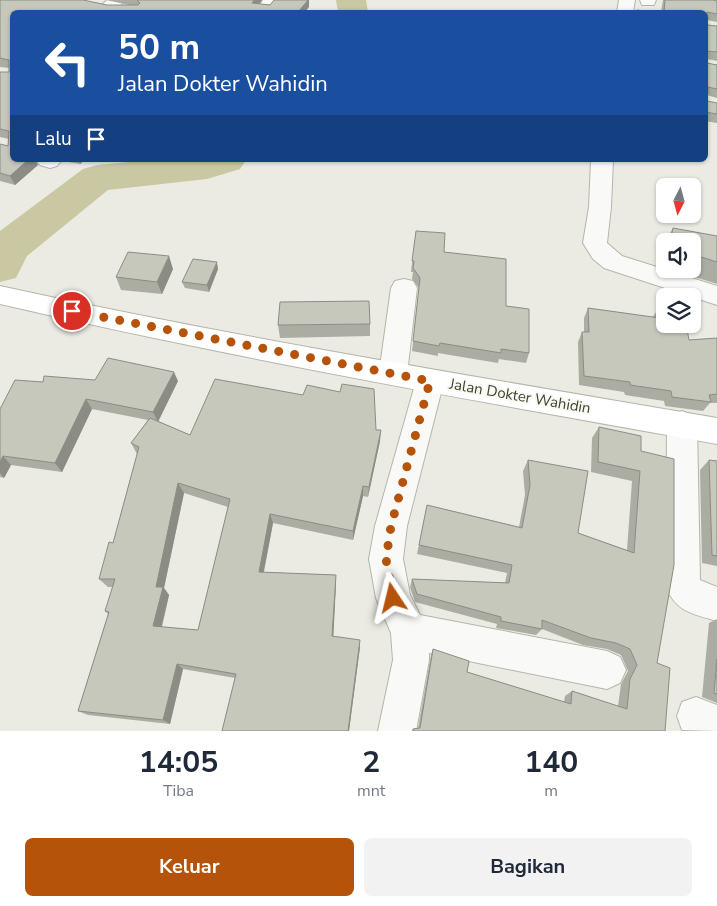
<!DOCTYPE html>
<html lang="id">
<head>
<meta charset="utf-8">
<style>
	:root { --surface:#fff; --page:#f2f2f3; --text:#1f2937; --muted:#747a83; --accent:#b45309 }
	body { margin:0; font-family:"Nunito Sans",sans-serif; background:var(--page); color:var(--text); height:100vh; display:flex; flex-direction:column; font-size:19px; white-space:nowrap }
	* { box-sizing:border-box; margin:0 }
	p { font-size:16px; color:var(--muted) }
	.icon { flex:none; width:28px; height:28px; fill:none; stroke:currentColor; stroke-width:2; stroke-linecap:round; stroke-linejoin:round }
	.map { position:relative; height:731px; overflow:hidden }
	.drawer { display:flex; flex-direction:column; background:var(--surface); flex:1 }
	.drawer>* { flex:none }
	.guide { position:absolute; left:10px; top:10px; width:698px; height:152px; border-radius:8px; box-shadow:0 1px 4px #0004; background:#1a4fa0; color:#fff; overflow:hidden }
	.needle { width:32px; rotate:186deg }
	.buttons { position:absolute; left:656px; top:178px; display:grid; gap:10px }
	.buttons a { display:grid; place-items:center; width:45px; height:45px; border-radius:8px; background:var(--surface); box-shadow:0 1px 4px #0004; font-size:25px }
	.pin { position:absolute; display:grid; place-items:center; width:42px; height:42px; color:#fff; margin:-21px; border:2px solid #fff; border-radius:50%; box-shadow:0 1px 5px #0007 }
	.me { position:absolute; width:55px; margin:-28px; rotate:350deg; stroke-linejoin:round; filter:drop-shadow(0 0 4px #0008) }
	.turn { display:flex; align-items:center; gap:18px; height:105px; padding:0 25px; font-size:22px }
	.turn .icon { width:65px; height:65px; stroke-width:2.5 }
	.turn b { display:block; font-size:35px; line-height:42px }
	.then { display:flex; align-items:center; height:48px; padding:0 25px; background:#0003; gap:10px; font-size:19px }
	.eta { display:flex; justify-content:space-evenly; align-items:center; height:85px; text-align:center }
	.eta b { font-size:30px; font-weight:700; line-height:35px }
	.button { display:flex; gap:10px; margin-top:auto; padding:10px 25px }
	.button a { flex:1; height:58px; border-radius:8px; background:var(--accent); color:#fff; font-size:20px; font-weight:700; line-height:58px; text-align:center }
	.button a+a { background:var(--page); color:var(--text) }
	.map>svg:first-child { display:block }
</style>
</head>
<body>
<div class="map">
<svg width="717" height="731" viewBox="0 0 717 731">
	<rect width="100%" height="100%" fill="#ebebe4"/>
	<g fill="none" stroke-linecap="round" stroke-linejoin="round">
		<path fill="#c9c8a2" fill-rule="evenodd" d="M336 0H366L368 12H338Z
			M151 160H246L240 169 207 179 108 190 27 256 16 278 0 282V231L83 169 97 165Z"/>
		<g stroke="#b5b5a9" stroke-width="2">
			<path id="minor" d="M107 0H125C119 8 112 13 102 10L100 7Z
				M263 0H279L271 12H255Z
				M619 0H635L633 12H617Z
				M640 0H656L654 5H642Z
				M36 160H60L61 161 57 166 50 168 40 165Z
				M591 160H613L611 207 607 243 622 256 717 286V305L604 268 593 259 583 243 589 207Z
				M404 279 413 281 417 288 407 374 403 382 393 385 383 382 379 374 391 288 395 281Z
				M430 369 440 373 444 381 407 526 403 559 410 595 420 615 607 651 620 657 626 670 620 683 607 689 429 653V660L416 731H378L393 660 391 633 376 598 369 559 375 526 416 381 420 373Z
				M682 411 692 415 697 424 700 580 717 587V621C693 614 676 612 666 587L667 424 672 415Z
				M696 697 717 705V731L682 730 677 716 682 702Z"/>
		</g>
		<g stroke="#b5b5a9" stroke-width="2">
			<path id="secondary" d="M0 286C237 338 477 377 717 418V444C477 401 237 359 0 304Z"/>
		</g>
		<use href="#minor" fill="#f9faf7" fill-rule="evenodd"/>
		<use href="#secondary" fill="#fff" fill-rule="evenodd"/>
	</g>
	<path fill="#abaca2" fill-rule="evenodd" d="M0 0 107 5H129L106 0H262L259 4 309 7 12 12V160H35L38 165 15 185 0 181V144L8 146 9 139 0 137V72H9V68L0 67Z
		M663 0H713L717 1V22L707 20V25L717 26V61L707 59V63L717 65V98L707 95V101L717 103V123L705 121V12H661Z
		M62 160H84L80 164 63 161Z
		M673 228 717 236V284L669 269H692V241H666Z
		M416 231 444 252 506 306 529 353 526 363 499 359 498 363 438 353V356L412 351 419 288 412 279 413 272H411Z
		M665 243V268L659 266 663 247Z
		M173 269 162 294 121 290 116 277Z
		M218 269 209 292 185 288 182 282Z
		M588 308 653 317 658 309 689 340 717 338V403H710L703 411 665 406 664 401 625 395 624 392 579 385 578 342 582 332H584V318Z
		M370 324V336L280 338 278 325Z
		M95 380 178 381 158 421 190 435 376 430 380 441 368 497 363 496 353 540 273 523 264 572 336 575V583L333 636 360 647 349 731H222L235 678 183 669 170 724 88 715 78 711 108 614 105 611 113 587H108L99 579 113 543 137 454 131 443 148 420 92 409 62 472 11 465 4 478 0 477V409L43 382ZM184 493 228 507 198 630 162 627 169 595 164 588Z
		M599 427 641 451 657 663 665 731H412L413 729 418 728 431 655 433 649 467 672 564 702 565 696 572 691 618 706 621 684 628 671 621 655 607 649 583 645 542 629 536 635 496 628 497 624 415 602 410 587 412 579 505 583 507 573 417 554 427 505 519 527 525 495 523 471 528 460 578 533 627 550 632 481 591 472 592 438Z
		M709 460 717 461V566L702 563 700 470Z
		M717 619V703L702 697 709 623Z"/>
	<path fill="#8b8c84" d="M254 0H262L253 12 252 3Z
		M308 0H309V7L305 12H298Z
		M28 160H35L38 165 15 185 10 176Z
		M79 160H84L80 164Z
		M169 256 173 269 162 294 157 282Z
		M217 262 218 269 209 292 207 285Z
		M174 372 178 381 158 422 153 412Z
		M86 399 92 409 62 472 55 463Z
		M381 430 380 441 368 497 369 487Z
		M3 456 11 465 4 478 0 473V462Z
		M178 483 184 493 164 588 169 595 160 633 153 626 156 587Z
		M363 486V496L353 540V531Z
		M270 514 273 523 262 580 259 572Z
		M336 575V583L333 643 332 636Z
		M360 640V647L349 731H348Z
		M177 664 183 669 170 724 163 720Z"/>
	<path fill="#c7c8bc" stroke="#8b8c84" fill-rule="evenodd" d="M0 0H83L107 5H138L140 3 137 0H254L252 3 270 5 274 0H308L298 12H12V160H28L10 176 0 173V144L8 146 9 131 0 129V72H9V60L0 58Z
		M665 0H713L717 1V14L707 12V25L717 26V52L707 51V63L717 65V89L708 87 707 101 717 103V114L705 112V12H664Z
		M637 10 652 12H636Z
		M673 228 717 236V262L692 254V241H670Z
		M416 231 445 233 444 252 506 259V306L529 309V353L501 349V353L440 343 439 346 413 341 420 278 413 268 414 261H412Z
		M128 252 169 256 157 282 116 277Z
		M193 259 217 262 207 285 182 282Z
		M369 301 370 324 278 325 280 302Z
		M588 308 660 318 658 309H665V324H686L689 340 717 338V394L709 395 711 402 672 397 671 391 630 385V382L584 376 582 332H589Z
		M108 358 174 372 153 412 86 399 55 463 3 456 0 462V409L15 380 43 382 44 376 95 380Z
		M215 379 303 395 307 385 340 392 342 384 374 389 376 430H381L369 487 363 486 353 531 270 514 259 572 336 575 332 636 360 640 348 731H222L236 674 177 664 163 720 78 711 109 612 105 611 115 579H99L109 542 113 543 139 447 131 443 150 418 190 435ZM178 483 230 499 198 630 153 626 163 587H156Z
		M599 427 641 436V451L674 459V565L657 663 670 668 665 731H413V729L420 728 433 649 469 661 467 672 571 704 572 691 627 709 630 679 637 665 630 649 616 643 591 638 542 620V629L501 621V617L417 594 412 579 509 583 512 565 419 545 427 505 522 528 530 485 528 460 588 471 578 533 634 553 640 471 598 462Z
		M709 460 717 461V556L712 555Z
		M717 659V694L714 693Z"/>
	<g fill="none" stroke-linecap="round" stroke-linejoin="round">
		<path stroke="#b45309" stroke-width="9" stroke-dasharray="0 16.2" d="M72 311 430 381 391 526 386 559 393 598"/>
	</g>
	<g text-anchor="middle" stroke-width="4" stroke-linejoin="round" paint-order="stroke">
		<g font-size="15" fill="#41432d" stroke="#f8f9f4">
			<text transform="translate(520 396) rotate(10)" y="5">Jalan Dokter Wahidin</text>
		</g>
	</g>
</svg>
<div class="buttons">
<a><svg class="needle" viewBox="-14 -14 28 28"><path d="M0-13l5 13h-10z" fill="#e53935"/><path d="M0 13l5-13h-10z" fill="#747a83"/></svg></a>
<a><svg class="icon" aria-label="sound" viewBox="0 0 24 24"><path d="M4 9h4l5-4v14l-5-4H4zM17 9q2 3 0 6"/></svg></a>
<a><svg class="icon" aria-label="layers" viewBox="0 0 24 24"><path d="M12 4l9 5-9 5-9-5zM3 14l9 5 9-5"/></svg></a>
</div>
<div class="pin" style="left:72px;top:311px;background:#d93025"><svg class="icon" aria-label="arrive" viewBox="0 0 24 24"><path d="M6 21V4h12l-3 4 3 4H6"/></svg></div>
<svg class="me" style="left:393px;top:598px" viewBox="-20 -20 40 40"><path d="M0-17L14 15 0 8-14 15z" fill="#b45309" stroke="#fff" stroke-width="4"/></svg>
<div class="guide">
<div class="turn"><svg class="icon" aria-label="left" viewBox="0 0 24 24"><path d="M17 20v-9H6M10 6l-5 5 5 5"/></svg><div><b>50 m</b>Jalan Dokter Wahidin</div></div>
<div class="then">Lalu<svg class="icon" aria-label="arrive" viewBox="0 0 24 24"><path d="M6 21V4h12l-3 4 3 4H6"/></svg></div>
</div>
</div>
<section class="drawer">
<div class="eta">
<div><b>14:05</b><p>Tiba</p></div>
<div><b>2</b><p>mnt</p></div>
<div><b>140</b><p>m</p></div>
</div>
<div class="button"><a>Keluar</a><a>Bagikan</a></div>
</section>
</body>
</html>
